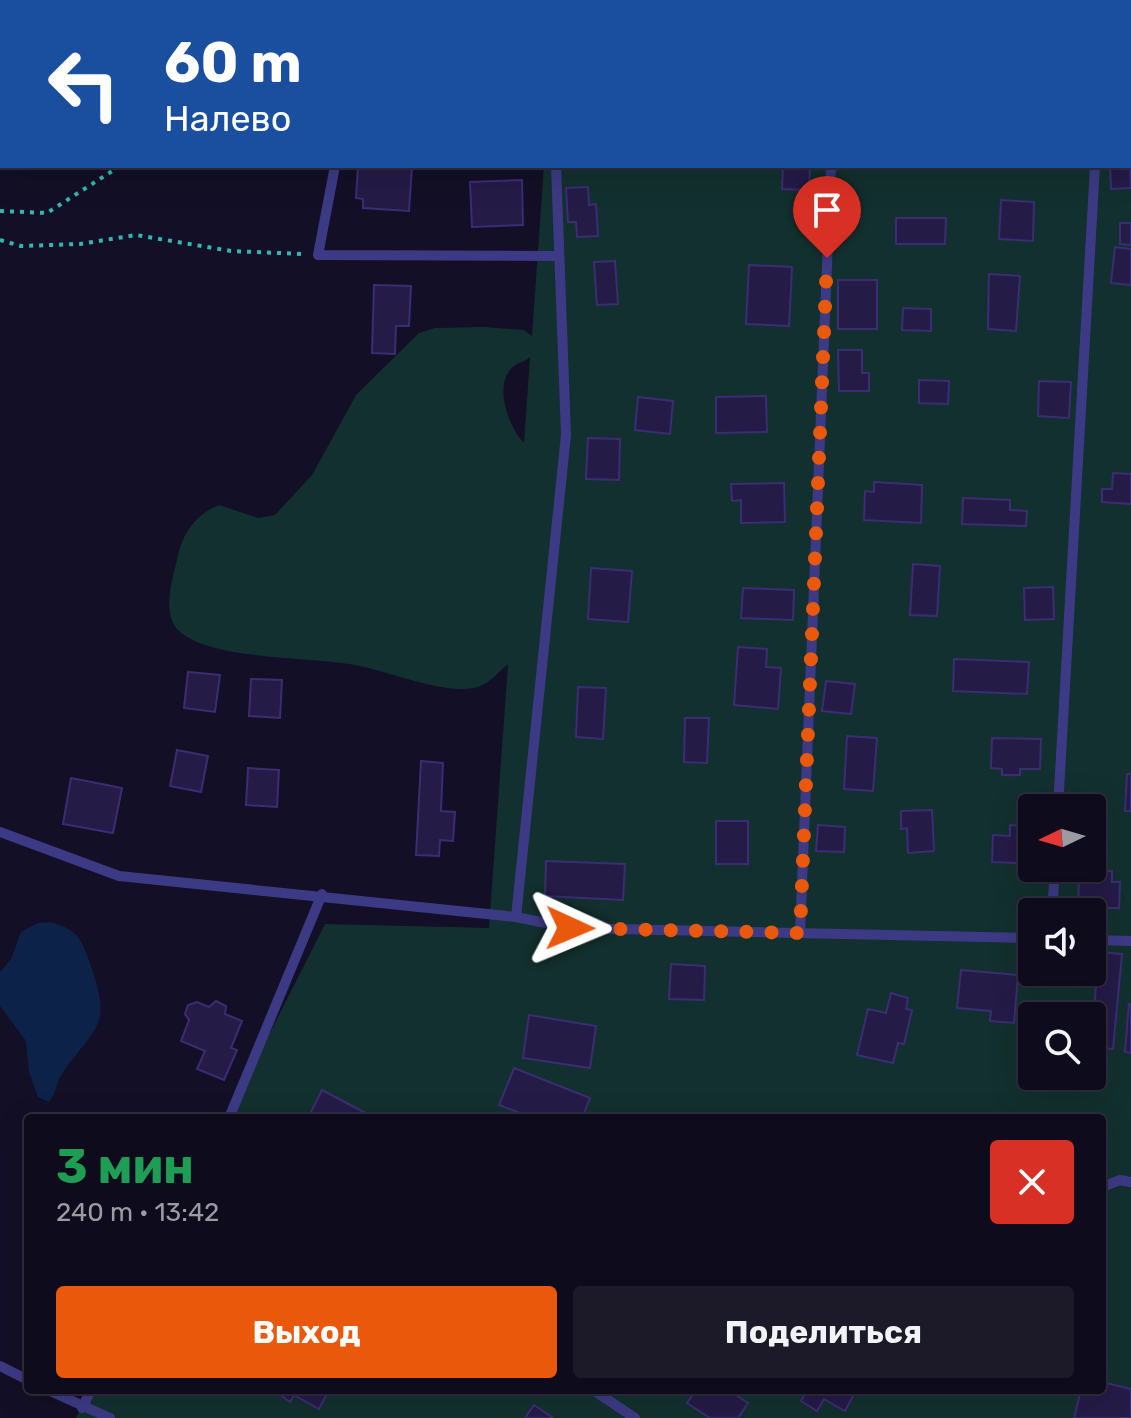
<!DOCTYPE html>
<html lang="ru">
<head>
<meta charset="utf-8">
<style>
	:root { --surface:#0e0b1c; --page:#1c1929; --text:#f1f3f6; --muted:#9b9ba3; --line:#2e2b3b; --accent:#ea580c }
	body { margin:0; font-family:Rubik,sans-serif; background:var(--page); color:var(--text); height:100vh; display:flex; flex-direction:column; font-size:30px; white-space:nowrap }
	* { box-sizing:border-box; margin:0 }
	p { font-size:26px; color:var(--muted) }
	.icon { flex:none; width:44px; height:44px; fill:none; stroke:currentColor; stroke-width:2; stroke-linecap:round; stroke-linejoin:round }
	.map { position:relative; flex:1; overflow:hidden }
	.side { position:absolute; left:24px; top:1114px; width:1082px; height:280px; display:flex; flex-direction:column; background:var(--surface); border-radius:8px; box-shadow:0 8px 32px #0002,0 0 0 2px var(--line) }
	.side>* { flex:none }
	.hud { position:absolute; left:0px; top:0px; width:1132px; height:168px; box-shadow:0 8px 32px #0002,0 0 0 2px var(--line); background:#1a4fa0; color:#fff; overflow:hidden }
	.needle { width:52px; rotate:265deg }
	.fabs { position:absolute; left:1018px; top:794px; display:grid; gap:16px }
	.fabs a { display:grid; place-items:center; width:88px; height:88px; border-radius:8px; background:var(--surface); box-shadow:0 8px 32px #0002,0 0 0 2px var(--line); font-size:40px }
	.pin { position:absolute; display:grid; place-items:center; width:68px; height:68px; color:#fff; margin:-82px -34px; border-radius:50% 50% 50% 0; rotate:-45deg; box-shadow:0 0 8px #0007 }
	.pin .icon { rotate:45deg }
	.me { position:absolute; width:88px; margin:-44px; rotate:91deg; stroke-linejoin:round; filter:drop-shadow(0 0 6px #0008) }
	.turn { display:flex; align-items:center; gap:28px; height:168px; padding:0 32px; font-size:36px }
	.turn .icon { width:104px; height:104px; stroke-width:2.5 }
	.turn b { display:block; font-size:56px; line-height:68px }
	.round { display:grid; place-items:center; flex:none; width:84px; height:84px; border-radius:8px; background:var(--page) }
	.summary { display:flex; align-items:center; justify-content:space-between; height:136px; padding:0 32px }
	h1 { font-size:48px; font-weight:700; line-height:60px; color:#1e9e55 }
	.primary-button { display:flex; gap:16px; margin-top:auto; padding:16px 32px }
	.primary-button a { flex:1; height:92px; border-radius:8px; background:var(--accent); color:#fff; font-size:32px; font-weight:700; line-height:92px; text-align:center }
	.primary-button a+a { background:var(--page); color:var(--text) }
	.map>svg:first-child { display:block }
</style>
</head>
<body>
<div class="map">
<svg width="1131" height="1418" viewBox="0 0 1131 1418">
	<rect width="100%" height="100%" fill="#130f26"/>
	<path fill="#12302f" fill-rule="evenodd" d="M557 0H1131V1418H76L90 1390H1102V1118H227L325 924 489 928 508 664C498 672 489 685 474 688 441 694 389 671 355 665 311 656 209 661 178 630 162 614 172 580 177 560 181 536 195 514 219 505L258 518 275 515 312 475 356 395 419 333 435 328 483 327 524 330 532 336 544 166H1130V2ZM530 357 524 443C509 428 492 383 514 366 519 362 525 362 530 357ZM1032 808H1092V868H1032ZM1032 912H1092V972H1032ZM1032 1016H1092V1076H1032Z"/>
	<path fill="#0c2248" d="M50 922C77 929 81 938 90 963 113 1029 96 1024 62 1074 56 1083 56 1094 49 1102L38 1097 29 1072 26 1041 0 1006V972L11 959 21 932 38 923Z"/>
	<path fill="#241b47" stroke="#3b2d73" stroke-width="2" d="M90 0H179L88 2Z
		M875 0H910V2H876Z
		M0 59 2 61V156L0 155Z
		M1130 163 1131 188 1111 189 1110 166H1130Z
		M358 166 412 167 409 211 363 208V199L356 198Z
		M783 166H810L809 190 782 189Z
		M522 180 523 225 472 227 470 182Z
		M588 187 589 205 596 204 598 236 577 237 576 222H568L566 188Z
		M1001 200 1034 202 1033 241 999 239Z
		M896 218H946L945 244H896Z
		M1120 223H1131V245L1120 244Z
		M1115 247 1131 249V285L1111 283Z
		M615 261 618 304 597 305 594 262Z
		M749 265 792 267 789 326 746 324Z
		M989 274 1020 276 1016 331 988 329Z
		M838 280H877V329H838Z
		M374 285 411 286 409 326H396L395 354 372 353Z
		M903 308 931 309V331L902 330Z
		M838 350H862V373H869V391H839Z
		M919 380 949 381 948 404 919 403Z
		M1039 381 1071 382 1069 418 1038 416Z
		M766 396 767 432 716 433V397Z
		M638 397 673 401 670 434 635 430Z
		M588 438 620 439 619 480 586 479Z
		M1113 473 1131 474V504L1102 502V489H1112Z
		M874 482 922 485 921 523 864 520 865 491 874 492Z
		M784 483 785 522 741 523V500L732 501 731 484Z
		M963 498 1010 500V510L1027 511 1026 526 962 524Z
		M913 564 940 566 937 616 910 615Z
		M591 568 632 571 628 622 588 619Z
		M1053 587 1054 619 1025 620 1024 588Z
		M743 588 794 590 793 620 741 618Z
		M738 647 767 649 766 667 781 668 778 709 734 705Z
		M954 659 1029 662 1027 694 953 691Z
		M188 672 220 675 215 712 184 708Z
		M251 679 282 680 280 718 249 716Z
		M826 681 855 684 851 714 822 711Z
		M578 687 606 688 603 739 576 737Z
		M685 718H709L707 763 684 762Z
		M847 736 877 738 873 791 844 789Z
		M992 738 1041 739 1040 769H1020V775H1002V769L991 768Z
		M177 750 208 756 201 792 170 786Z
		M421 761 443 763 441 811 455 812 453 841 440 840 439 856 416 855Z
		M248 768 279 770 277 807 246 805Z
		M1127 774H1131V811H1125Z
		M71 778 122 788 113 833 63 824Z
		M932 810 934 851 908 853 907 828 901 829V811Z
		M716 821H748V864H716Z
		M818 825 845 827 844 852 816 851Z
		M1010 825 1030 826V841H1021L1020 863 992 862 993 835 1010 836Z
		M546 861 625 864 623 900 545 896Z
		M1093 871H1112V882H1120L1119 908H1078L1079 881 1093 882Z
		M1098 952 1122 954 1113 1049 1092 1047Z
		M671 964 705 966 704 1000 669 999Z
		M961 970 1018 975 1014 1023 990 1021 991 1011 957 1008Z
		M891 993 908 998 906 1009 912 1010 904 1044 898 1043 893 1063 857 1055 868 1009 886 1013Z
		M216 1001 226 1006 225 1014 242 1021 231 1048 237 1050 224 1080 197 1069 205 1051 181 1041 189 1020 185 1014 188 1005 197 1002 209 1007Z
		M1129 1004H1131V1053L1125 1052Z
		M529 1015 596 1026 590 1068 523 1058Z
		M514 1068 590 1098 582 1118H533L499 1105Z
		M322 1090 375 1118H308Z
		M1102 1382 1131 1389V1418H1074L1081 1390H1102Z
		M274 1390H329L319 1409 294 1395 290 1402Z
		M696 1390H728L748 1403 738 1418H710L687 1403Z
		M807 1390H856L845 1411 824 1399 817 1411 801 1401Z
		M534 1405 553 1418H525Z"/>
	<g fill="none" stroke-linecap="round" stroke-linejoin="round">
		<path stroke="#2fb8b0" stroke-width="4" stroke-dasharray="4 6" stroke-linecap="butt" d="M271 2 272 0
			M0 211 47 213 120 166
			M0 240 21 246 80 244 136 235 231 251 302 254"/>
		<path stroke="#3d3a85" stroke-width="10" d="M553 0V2
			M837 2V0
			M1105 2V0
			M335 166 318 255 558 256
			M556 166 566 435 516 917 570 928 1032 938
			M1058 808 1095 166
			M0 832 119 876 516 917
			M1052 912 1055 868
			M800 933 831 166
			M1092 940 1131 941
			M229 1118 322 894
			M1102 1187 1120 1180 1131 1182
			M0 1366 28 1380
			M48 1390 110 1418
			M593 1390 635 1418
			M82 1408 91 1390"/>
	</g>
	<g fill="none" stroke-linecap="round" stroke-linejoin="round">
		<path stroke="#ea580c" stroke-width="14" stroke-dasharray="0 25.2" d="M570 928 800 933 827 258"/>
	</g>
</svg>
<div class="fabs">
<a><svg class="needle" viewBox="-14 -14 28 28"><path d="M0-13l5 13h-10z" fill="#e53935"/><path d="M0 13l5-13h-10z" fill="#9b9ba3"/></svg></a>
<a><svg class="icon" aria-label="sound" viewBox="0 0 24 24"><path d="M4 9h4l5-4v14l-5-4H4zM17 9q2 3 0 6"/></svg></a>
<a><svg class="icon" aria-label="search" viewBox="0 0 24 24"><circle cx="10" cy="10" r="6"/><path d="M15 15l6 6"/></svg></a>
</div>
<div class="pin" style="left:827px;top:258px;background:#d93025"><svg class="icon" aria-label="arrive" viewBox="0 0 24 24"><path d="M6 21V4h12l-3 4 3 4H6"/></svg></div>
<svg class="me" style="left:570px;top:928px" viewBox="-20 -20 40 40"><path d="M0-17L14 15 0 8-14 15z" fill="#ea580c" stroke="#fff" stroke-width="4"/></svg>
<div class="hud">
<div class="turn"><svg class="icon" aria-label="left" viewBox="0 0 24 24"><path d="M17 20v-9H6M10 6l-5 5 5 5"/></svg><div><b>60 m</b>Налево</div></div>
</div>
<section class="side">
<div class="summary"><div><h1>3 мин</h1><p>240 m · 13:42</p></div><a class="round" style="background:#d93025;color:#fff"><svg class="icon" aria-label="close" viewBox="0 0 24 24"><path d="M6 6l12 12M18 6L6 18"/></svg></a></div>
<div class="primary-button"><a>Выход</a><a>Поделиться</a></div>
</section>
</div>
</body>
</html>
